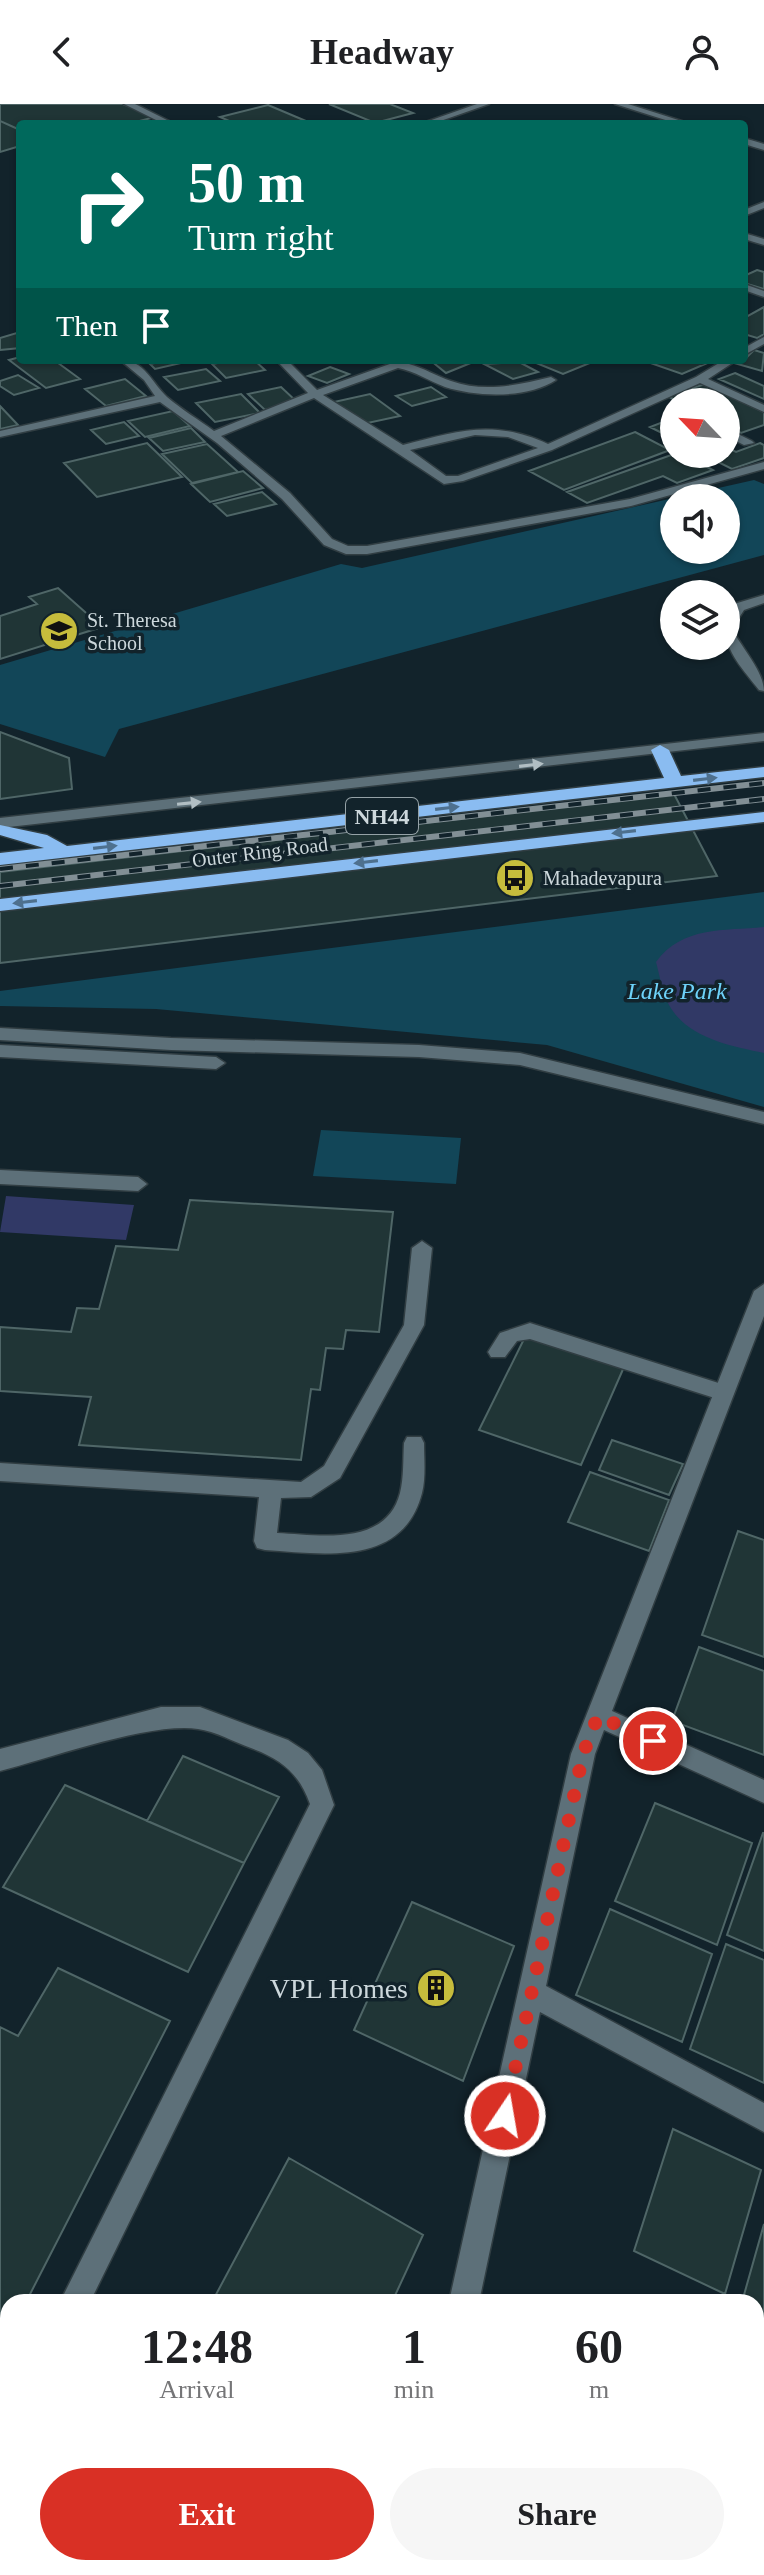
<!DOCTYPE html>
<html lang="en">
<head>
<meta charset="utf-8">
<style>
	:root { --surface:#fff; --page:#f6f6f6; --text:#202124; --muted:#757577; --accent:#d93025 }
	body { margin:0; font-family:"Times New Roman",serif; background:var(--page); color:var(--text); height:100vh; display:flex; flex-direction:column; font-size:30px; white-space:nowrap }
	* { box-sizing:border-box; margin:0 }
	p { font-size:26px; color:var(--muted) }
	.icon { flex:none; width:44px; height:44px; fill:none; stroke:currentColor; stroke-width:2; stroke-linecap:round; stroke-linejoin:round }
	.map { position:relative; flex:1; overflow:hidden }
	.side { position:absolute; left:0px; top:2190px; width:764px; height:282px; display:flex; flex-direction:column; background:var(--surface); border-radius:24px 24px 0 0; box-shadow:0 2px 6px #0004 }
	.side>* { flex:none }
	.hud { position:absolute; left:16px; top:16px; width:732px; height:244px; border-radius:8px; box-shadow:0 2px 6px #0004; background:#00695c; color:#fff; overflow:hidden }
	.needle { width:52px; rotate:295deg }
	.buttons { position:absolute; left:660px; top:284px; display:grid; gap:16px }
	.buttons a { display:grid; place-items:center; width:80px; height:80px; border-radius:50%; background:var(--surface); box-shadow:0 2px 6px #0004; font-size:40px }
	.pin { position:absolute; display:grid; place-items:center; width:68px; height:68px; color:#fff; margin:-34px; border:4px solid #fff; border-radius:50%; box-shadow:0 2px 8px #0007 }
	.me { position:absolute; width:88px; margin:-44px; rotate:12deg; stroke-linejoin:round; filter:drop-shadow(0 0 6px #0008) }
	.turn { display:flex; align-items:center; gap:28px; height:168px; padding:0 40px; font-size:36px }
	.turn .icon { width:104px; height:104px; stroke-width:2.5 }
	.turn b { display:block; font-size:56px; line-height:68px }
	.then { display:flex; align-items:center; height:76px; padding:0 40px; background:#0003; gap:16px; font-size:30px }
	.eta { display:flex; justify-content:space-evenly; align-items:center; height:136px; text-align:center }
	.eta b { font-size:48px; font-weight:600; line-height:56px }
	.button { display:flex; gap:16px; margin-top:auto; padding:16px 40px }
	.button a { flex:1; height:92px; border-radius:48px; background:var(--accent); color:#fff; font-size:32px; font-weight:600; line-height:92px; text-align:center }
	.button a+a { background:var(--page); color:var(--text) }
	header { display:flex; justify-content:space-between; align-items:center; height:104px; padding:0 40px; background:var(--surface); font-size:36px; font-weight:600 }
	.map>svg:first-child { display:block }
</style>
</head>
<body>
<header><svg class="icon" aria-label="back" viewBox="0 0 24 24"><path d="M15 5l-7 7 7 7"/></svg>Headway<svg class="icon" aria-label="person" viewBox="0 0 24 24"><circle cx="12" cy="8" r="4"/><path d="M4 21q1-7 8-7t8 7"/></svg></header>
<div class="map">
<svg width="764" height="2471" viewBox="0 0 764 2471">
	<rect width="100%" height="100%" fill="#12232b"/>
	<path fill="#124658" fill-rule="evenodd" d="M754 376 764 380V451L119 625 105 653 0 620V561L341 460 362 464ZM674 394H726V446H674Z
		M764 788V1003L547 941 156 905 0 902V887Z
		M321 1026 461 1034 456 1080 313 1072Z"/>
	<path fill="#313966" d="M764 823V949C731 942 687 934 669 901 662 889 660 872 656 858 682 822 724 827 764 823Z
		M6 1092 134 1101 126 1136 0 1128Z"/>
	<path fill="#203536" stroke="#4f6667" stroke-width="2" d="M0 0H123L155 13 128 20H20V26L0 17Z
		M329 0H390L413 9 375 19Z
		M268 1 313 20H236L220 13Z
		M0 17 20 26V42L0 48Z
		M757 166 764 168V185L744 179V172Z
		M764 203V230L757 234 744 230V214Z
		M20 228V244L0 246V234Z
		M754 246 764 249 762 267 734 259 744 256Z
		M20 253V256H54L80 275 46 284 9 256Z
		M168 256H194L155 265 150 260Z
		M234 256H254L265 266 226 274 212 260Z
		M430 256H478L446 269Z
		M529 256H597L563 270Z
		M642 256H694L705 260 682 270Z
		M519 258 538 268 513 275 484 260Z
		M330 263 349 270 327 279 308 272Z
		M206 265 220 277 178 286 164 273Z
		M735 269 764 282V295L719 275Z
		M18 271 39 284 14 291 0 282V277Z
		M125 275 146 292 106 302 85 285Z
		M705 280 764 308V321L741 329 726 321V298H679L667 292Z
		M281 283 296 297 265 306 248 290Z
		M431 283 446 293 412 302 396 292Z
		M241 290 260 309 215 318 196 299Z
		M370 290 400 312 363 320 334 298Z
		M0 302 18 321 0 325Z
		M173 307 190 322 145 333 128 317Z
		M671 315 674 335 650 323Z
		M124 318 139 332 106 340 91 326Z
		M191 324 205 338 163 347 149 334Z
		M635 328 670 346 564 386 529 367Z
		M147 339 182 373 97 393 64 359Z
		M760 339 764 341V354L732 365 702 350H726V343L736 348Z
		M207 340 238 368 192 379 162 350Z
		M674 350H682L713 366 677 379 663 372 587 399 567 388Z
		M243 367 263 384 210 398 191 380Z
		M262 388 276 400 227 412 214 400Z
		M58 484 102 523 0 555V512L37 500 29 493Z
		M0 628 69 654 72 685 0 695Z
		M674 690 717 772 0 859V768Z
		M190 1096 393 1108 379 1228 346 1226 343 1245 326 1244 320 1286 311 1285 301 1356 79 1341 91 1293 0 1287V1223L71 1228 77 1204 99 1205 116 1142 178 1146Z
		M526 1231 624 1263 581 1361 479 1326Z
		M612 1336 683 1360 669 1391 599 1366Z
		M590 1368 669 1396 649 1447 568 1418Z
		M738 1427 764 1436V1553L702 1531Z
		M699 1543 764 1567V1651L672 1617Z
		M183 1652 279 1693 244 1759 147 1717Z
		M65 1681 244 1759 188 1868 3 1783Z
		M655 1699 752 1739 717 1841 615 1797Z
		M763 1729H764V1847L727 1831Z
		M412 1798 514 1842 463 1977 354 1926Z
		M610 1805 712 1850 682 1938 576 1891Z
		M726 1840 764 1856V1979L690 1945Z
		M58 1864 170 1917 26 2198H8V2233L0 2249V1923L18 1932Z
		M673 2025 761 2066 725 2190 634 2147Z
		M289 2054 423 2131 392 2198H212Z
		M764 2120V2215L756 2211V2198H742Z
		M756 2219 764 2223V2374L756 2370Z
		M435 2464H539L536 2471H446Z
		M544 2464H664L662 2471H542Z
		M680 2464H731L742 2471H678Z"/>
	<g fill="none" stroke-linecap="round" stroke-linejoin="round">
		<g stroke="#313e43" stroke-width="3">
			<path id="lane" d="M124 0H135L175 20H164Z
				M477 0H489L432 20H420Z
				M530 1219 731 1283 734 1289 731 1295 724 1297 530 1235 517 1237 505 1253H491L488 1248 500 1229Z"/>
		</g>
		<g stroke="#313e43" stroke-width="3">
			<path id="street" d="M764 98V104L744 112V106Z
				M744 129 764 135V141L744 135Z
				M744 180 764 187V193L744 186Z
				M764 233V240L744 251V244Z
				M120 256C145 256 151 278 167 293 181 305 199 316 214 327L308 289 276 256H287L317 286 401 256H416L409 260C424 264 436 272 451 277 484 289 518 281 551 273L556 276C527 295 477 293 445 283 429 277 415 267 398 264L323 291 403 341C457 327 494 315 548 340L696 273 724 256H737L708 275 764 301V308L700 279 552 346 463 377 444 380 314 294 221 332 290 389 332 435 348 442H367L630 395 764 358V365L631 402 367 450H346L324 441 282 395 217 339 160 298 0 333V327L155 292 144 276ZM475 331 508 333 538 344 458 372H446L410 346Z
				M726 324 752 337 754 339 744 341 726 332Z
				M764 491V499L744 506 732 525C742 544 764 568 764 587L759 586C738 559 712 534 734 500Z
				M0 924 171 934 419 941 520 949 764 1008V1020L520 961 419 953 171 946 0 936Z
				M0 941 216 953 225 959 216 965 0 953Z
				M0 1066 138 1073 147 1080 138 1087 0 1080Z
				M422 1137 432 1144 424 1221 340 1374 311 1393 281 1394 277 1429C320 1431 386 1443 400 1389 404 1373 403 1355 404 1339L407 1333H421L424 1339C424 1355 426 1373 422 1389 403 1463 324 1450 265 1446L257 1444 254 1437 259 1393 0 1377V1359L301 1378 324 1362 404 1221 412 1144Z
				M764 1180V1212L612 1607 764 1676V1699L604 1626 595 1650 546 1882 764 1999V2028L540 1908 479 2198H449L571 1650 754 1187Z
				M161 1603H200L288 1636 308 1649 322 1666 334 1701 90 2198H60L310 1700C299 1669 281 1655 251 1644 234 1638 215 1627 198 1625 150 1618 51 1654 0 1667V1645Z
				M0 2296 8 2299V2331L0 2328Z
				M756 2408 764 2412V2445L756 2441Z
				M346 2464H378L375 2471H343Z"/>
		</g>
		<g stroke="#313e43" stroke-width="3">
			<path id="secondary" d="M615 0H628L691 20H678Z
				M744 34 764 40V46L744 40Z
				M764 629V637L0 724V714Z"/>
		</g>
		<g stroke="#313e43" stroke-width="3">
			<path id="highway" d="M660 641 669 646 681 672 764 663V673L0 761V749L44 744 0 731V721L47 731 67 742 664 674 651 646Z
				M764 708V718L0 807V795Z"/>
		</g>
		<use href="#lane" fill="#5d7079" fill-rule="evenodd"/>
		<use href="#street" fill="#5d7079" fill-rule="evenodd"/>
		<use href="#secondary" fill="#5d7079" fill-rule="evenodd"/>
		<use href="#highway" fill="#8abcf1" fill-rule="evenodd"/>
		<g stroke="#828f95" stroke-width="6">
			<path id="rail" d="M0 765 764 679
				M0 782 764 695"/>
		</g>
		<use href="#rail" stroke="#12232b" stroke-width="4" stroke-dasharray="13" stroke-linecap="butt"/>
	</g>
	<defs><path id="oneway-solid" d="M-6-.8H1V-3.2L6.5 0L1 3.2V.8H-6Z" transform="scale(2)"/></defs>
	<g fill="#b1bec3">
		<use href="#oneway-solid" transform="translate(531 661) rotate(-7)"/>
		<use href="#oneway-solid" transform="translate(189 699) rotate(-6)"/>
	</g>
	<g fill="#4e708e">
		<use href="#oneway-solid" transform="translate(705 675) rotate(-7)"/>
		<use href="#oneway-solid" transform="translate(447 704) rotate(-7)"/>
		<use href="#oneway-solid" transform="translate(624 728) rotate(173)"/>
		<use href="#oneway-solid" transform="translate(105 743) rotate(-7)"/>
		<use href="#oneway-solid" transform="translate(366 758) rotate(173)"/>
		<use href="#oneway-solid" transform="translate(25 798) rotate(173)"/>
	</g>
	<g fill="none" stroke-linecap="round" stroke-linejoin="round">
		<path stroke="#d93025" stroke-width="14" stroke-dasharray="0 25.2" d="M505 2012 583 1650 598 1612 653 1637"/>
	</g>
	<defs>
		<g id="school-disc" transform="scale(2)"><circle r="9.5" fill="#c6bc3c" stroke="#12232b"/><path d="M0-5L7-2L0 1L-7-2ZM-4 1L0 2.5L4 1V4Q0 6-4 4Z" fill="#111"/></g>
		<g id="bus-disc" transform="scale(2)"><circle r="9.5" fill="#c6bc3c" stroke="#12232b"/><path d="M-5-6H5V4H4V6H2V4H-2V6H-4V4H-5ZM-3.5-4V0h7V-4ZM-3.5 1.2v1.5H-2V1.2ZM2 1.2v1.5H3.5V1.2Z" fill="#111"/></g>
		<g id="building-disc" transform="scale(2)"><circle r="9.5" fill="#c6bc3c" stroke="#12232b"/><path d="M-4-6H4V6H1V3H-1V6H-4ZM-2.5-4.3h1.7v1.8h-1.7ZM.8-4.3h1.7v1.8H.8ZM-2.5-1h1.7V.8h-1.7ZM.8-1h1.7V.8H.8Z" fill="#111"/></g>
	</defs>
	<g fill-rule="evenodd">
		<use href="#school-disc" x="59" y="527"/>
		<use href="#bus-disc" x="515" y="774"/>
		<use href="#building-disc" x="436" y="1884"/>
	</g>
	<g text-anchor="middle" stroke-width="7" stroke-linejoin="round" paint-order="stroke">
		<g font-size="20" fill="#cdd8dc" stroke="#12232b" text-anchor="start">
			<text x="87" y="523">St. Theresa<tspan x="87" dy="23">School</tspan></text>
			<text x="543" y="781">Mahadevapura</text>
		</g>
		<g font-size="20" fill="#cdd8dc" stroke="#12232b">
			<text transform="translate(260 748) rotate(-7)" y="7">Outer Ring Road</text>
		</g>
		<rect fill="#12232b" stroke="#95a2a7" stroke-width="2" x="346" y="694" width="72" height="36" rx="6"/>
		<g font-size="22" font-weight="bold" fill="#cdd8dc">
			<text x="382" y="720">NH44</text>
		</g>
		<g font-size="24" font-style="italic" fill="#6ed2f9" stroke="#12232b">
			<text x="677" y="895">Lake Park</text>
		</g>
		<g font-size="28" fill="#cdd8dc" stroke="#12232b" text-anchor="end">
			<text x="408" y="1894">VPL Homes</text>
		</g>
	</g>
</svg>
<div class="buttons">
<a><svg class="needle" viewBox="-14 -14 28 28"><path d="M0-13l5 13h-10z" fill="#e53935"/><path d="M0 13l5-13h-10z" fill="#757577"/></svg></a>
<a><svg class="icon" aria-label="sound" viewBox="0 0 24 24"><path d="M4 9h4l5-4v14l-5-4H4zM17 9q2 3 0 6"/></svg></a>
<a><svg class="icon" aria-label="layers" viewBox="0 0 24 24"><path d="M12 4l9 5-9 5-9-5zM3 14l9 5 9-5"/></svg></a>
</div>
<div class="pin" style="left:653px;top:1637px;background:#d93025"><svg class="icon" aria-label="arrive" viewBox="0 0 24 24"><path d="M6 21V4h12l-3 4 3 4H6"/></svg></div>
<svg class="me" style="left:505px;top:2012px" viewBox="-20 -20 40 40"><circle r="17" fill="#d93025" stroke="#fff" stroke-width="3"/><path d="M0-11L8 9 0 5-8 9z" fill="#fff"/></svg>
<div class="hud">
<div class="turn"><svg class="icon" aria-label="right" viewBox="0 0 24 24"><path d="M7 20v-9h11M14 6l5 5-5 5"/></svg><div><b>50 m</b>Turn right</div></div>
<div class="then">Then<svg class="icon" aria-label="arrive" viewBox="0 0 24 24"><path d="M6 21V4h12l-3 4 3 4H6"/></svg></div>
</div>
<section class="side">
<div class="eta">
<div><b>12:48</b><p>Arrival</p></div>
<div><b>1</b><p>min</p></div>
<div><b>60</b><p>m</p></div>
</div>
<div class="button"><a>Exit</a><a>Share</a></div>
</section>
</div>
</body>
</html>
